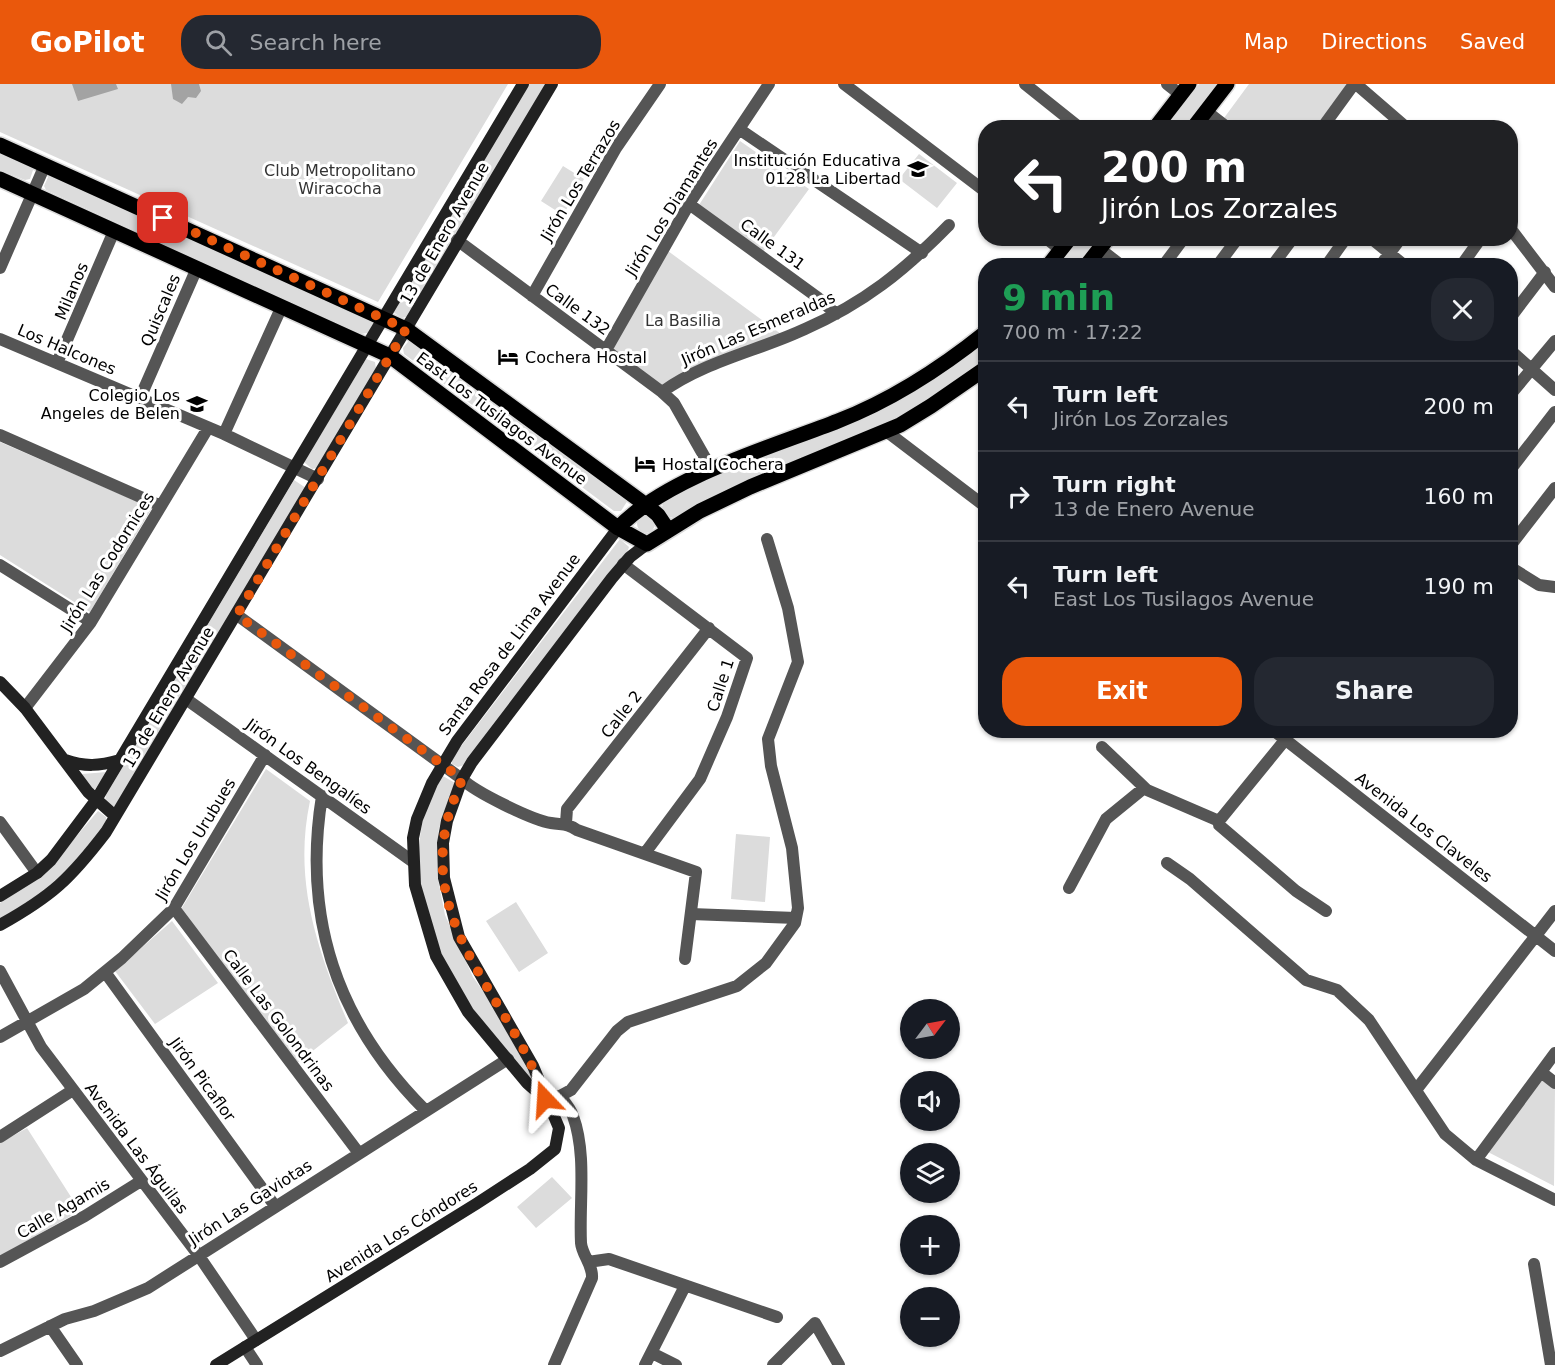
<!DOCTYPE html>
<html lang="en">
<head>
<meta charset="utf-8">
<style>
	:root { --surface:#171b24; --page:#242831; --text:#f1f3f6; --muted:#9ea1a6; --line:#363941; --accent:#ea580c }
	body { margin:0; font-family:"DejaVu Sans",sans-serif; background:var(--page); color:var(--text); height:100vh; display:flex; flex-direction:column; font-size:22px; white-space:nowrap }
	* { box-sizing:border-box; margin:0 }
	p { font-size:20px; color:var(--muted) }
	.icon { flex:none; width:33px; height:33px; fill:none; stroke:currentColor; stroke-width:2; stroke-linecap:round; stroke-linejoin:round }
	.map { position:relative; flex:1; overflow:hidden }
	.sheet { position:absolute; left:978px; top:174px; width:540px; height:480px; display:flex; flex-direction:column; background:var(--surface); border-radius:24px; box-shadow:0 2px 4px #0004 }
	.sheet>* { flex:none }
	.top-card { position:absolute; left:978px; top:36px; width:540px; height:126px; border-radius:24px; box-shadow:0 2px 4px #0004; background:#202124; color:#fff; overflow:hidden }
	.needle { width:39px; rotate:58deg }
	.controls { position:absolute; left:900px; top:915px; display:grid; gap:12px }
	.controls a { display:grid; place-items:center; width:60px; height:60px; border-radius:50%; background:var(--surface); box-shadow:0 2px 4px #0004; font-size:30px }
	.pin { position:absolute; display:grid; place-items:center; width:51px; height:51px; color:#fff; margin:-26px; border-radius:12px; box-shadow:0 3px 9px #0006 }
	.me { position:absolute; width:66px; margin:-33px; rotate:340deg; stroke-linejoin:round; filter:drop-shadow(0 0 4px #0008) }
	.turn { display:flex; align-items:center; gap:21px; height:126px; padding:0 24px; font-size:27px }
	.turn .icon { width:78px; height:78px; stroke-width:2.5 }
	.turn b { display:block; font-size:42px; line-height:51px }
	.round { display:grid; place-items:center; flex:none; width:63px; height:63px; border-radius:24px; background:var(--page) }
	.headline { display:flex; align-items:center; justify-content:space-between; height:102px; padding:0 24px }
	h1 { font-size:36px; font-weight:600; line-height:45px; color:#1e9e55 }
	.button { display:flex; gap:12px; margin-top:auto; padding:12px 24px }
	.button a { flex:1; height:69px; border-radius:24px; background:var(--accent); color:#fff; font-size:24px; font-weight:600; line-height:69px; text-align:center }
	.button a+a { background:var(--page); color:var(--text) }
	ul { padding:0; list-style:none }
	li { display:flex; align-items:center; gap:18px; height:90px; padding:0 24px; border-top:2px solid var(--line) }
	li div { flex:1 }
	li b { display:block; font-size:22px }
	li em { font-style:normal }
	header { display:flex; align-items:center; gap:36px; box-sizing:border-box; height:84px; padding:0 30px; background:var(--accent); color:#fff }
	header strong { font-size:28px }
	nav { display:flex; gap:33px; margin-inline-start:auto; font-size:21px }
	.search { width:420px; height:54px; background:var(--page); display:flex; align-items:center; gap:15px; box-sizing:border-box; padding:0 21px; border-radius:24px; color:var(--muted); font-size:22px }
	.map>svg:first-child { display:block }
</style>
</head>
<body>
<header>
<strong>GoPilot</strong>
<div class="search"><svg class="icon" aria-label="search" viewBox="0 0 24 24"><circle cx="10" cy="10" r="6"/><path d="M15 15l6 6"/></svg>Search here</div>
<nav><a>Map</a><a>Directions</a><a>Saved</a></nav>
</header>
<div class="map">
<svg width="1555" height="1281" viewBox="0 0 1555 1281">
	<rect width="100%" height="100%" fill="#fff"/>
	<path fill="#dcdcdc" d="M0 0H508L378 218 0 48Z
		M529 0H548L406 233 402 234 393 228Z
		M1199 0H1220L1187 43 1166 44Z
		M1249 0H1347L1349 2 1315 43H1237L1224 34Z
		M740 57 809 105 763 168 699 121Z
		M0 66 34 83 30 95 25 96 0 86Z
		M919 70 957 99 937 124 899 95Z
		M563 82 584 95 563 131 541 117Z
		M49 91 374 239 368 249 360 250 46 106 44 102Z
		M1079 155H1100L1078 181 1057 182Z
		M668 167 781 250 662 303 612 266Z
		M411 254 628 416 621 427H614L404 270 403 264Z
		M985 254V276C949 305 907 333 864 351 799 377 733 395 674 434L668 433 662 423 664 417 709 393 779 364Z
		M366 275 375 278 376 285 317 384 312 385 304 378Z
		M0 358 152 424 90 528 0 471Z
		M294 396 306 404 119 720 113 723 105 717 106 711Z
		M637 440a9 9 0 1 1 18 0a9 9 0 1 1-18 0Z
		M620 455 629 463 628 466 464 681 458 683 452 680V674Z
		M266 685 310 717C293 797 317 865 348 939L295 981 180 827Z
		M107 688 95 705H91L82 690Z
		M443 692 455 699 439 744 437 761 438 795 445 831 473 893 517 955 536 1001C509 970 481 939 459 904 422 846 399 753 443 692Z
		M98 727 106 733 107 739 56 799 0 836V819L44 790Z
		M736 750 770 753 765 818 731 815Z
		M516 818 548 869 519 888 486 837Z
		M172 837 218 899 155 940 115 887Z
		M1542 995 1555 1005 1554 1102 1486 1067Z
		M27 1044 80 1127 0 1172V1059Z
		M552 1093 572 1114 536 1144 517 1123Z"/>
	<path fill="#a3a3a3" d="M72 0H116L118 5 78 17Z
		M171 0H199L201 7 196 14 188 13 182 20 173 15Z"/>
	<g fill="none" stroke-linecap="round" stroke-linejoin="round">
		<g stroke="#dbdbdb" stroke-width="18">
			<path id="primary" d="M1155 44 1189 0
				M1193 44 1227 0
				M0 61 406 245 646 421 658 431 668 446
				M0 95 390 272 618 444 647 460 700 427 750 403 900 341 931 322 986 284
				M1048 182 1070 154
				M1086 182 1108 154
				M618 444C667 393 772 363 838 337 892 316 940 285 986 248"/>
		</g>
		<path stroke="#555" stroke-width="12" d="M844 0 986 108
			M1025 0 1080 44
			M1167 0 1181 11
			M1356 0 1407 44
			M1206 27 1228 44
			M1322 44 1354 0
			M739 45 922 169
			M689 120 817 213 836 230
			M1510 144 1555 203
			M1046 154 1061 166
			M1371 154 1405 182
			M457 156 662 308 674 319 712 386
			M1100 165 1122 182
			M1163 182 1184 154
			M1217 182 1238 154
			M1272 182 1293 154
			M1326 182 1346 154
			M1380 182 1401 154
			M1461 182 1481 154
			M0 184 45 81
			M532 212 616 64 660 0
			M1510 234 1545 188
			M0 255 224 350 318 395
			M606 266 689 120 769 0
			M1510 266 1555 306
			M57 279 114 147
			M662 308C705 277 758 267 805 245 864 219 904 187 949 141
			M1510 311 1555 257
			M140 314 197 184
			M886 347 986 423
			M224 350 282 222
			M0 351 161 422
			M1510 386 1555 328
			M1510 462 1555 404
			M623 480 747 574 727 633 700 695 645 769
			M0 481 91 538
			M1510 483 1539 501 1555 503
			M237 531 462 695C475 708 532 736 551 739 562 741 567 739 577 746L696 788 685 875
			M186 615 412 777
			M25 624 91 538 208 344
			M1273 646 1555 867
			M1285 656 1219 737V741L1296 807 1326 827
			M1102 663 1147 706 1219 737
			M322 712C302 835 337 938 425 1026
			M0 738 37 789
			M566 739 567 725 709 544
			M1167 779 1190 795 1306 896 1337 906 1369 936 1445 1050 1476 1076 1555 1116
			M1069 804 1106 735 1144 704
			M174 824 358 1068
			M691 830 796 834
			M0 887 41 963 199 1172 256 1256
			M105 888 275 1122
			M0 953 84 905 122 874 174 824 265 671
			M1541 988 1555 999
			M1416 1006 1555 827
			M545 1015 560 1012 571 1006 617 947 628 938 737 902 766 879 795 839 798 824 792 764 771 682 768 655 798 578 788 524 767 455
			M0 1053 73 1006
			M1476 1076 1555 969
			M0 1178 85 1132 141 1097
			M588 1178 609 1175 777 1233
			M1534 1180 1551 1281
			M50 1242 77 1281
			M245 1263 257 1281
			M0 1267 65 1235 94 1227 148 1204 508 975
			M652 1269 676 1281
			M554 1281 592 1194C593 1181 582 1171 581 1159 579 1119 587 1070 573 1032 571 1025 565 1018 560 1012
			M645 1281 685 1202
			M773 1281 815 1239 839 1281"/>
		<path stroke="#222" stroke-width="12" d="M0 598 25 624 88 708 115 732
			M65 676C85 683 99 682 120 676
			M0 812 37 789 51 776 96 716 523 0
			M0 841C52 812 70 795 106 748L552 0
			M544 1014 527 999 468 928 436 872 415 801 413 754 417 735 432 699 457 657 618 444
			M216 1281 476 1120 530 1085 555 1065 559 1044 533 982 459 853 444 794 443 759 447 737 462 695 472 678 612 494 630 473 647 460"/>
		<use href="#primary" stroke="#000" stroke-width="15"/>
	</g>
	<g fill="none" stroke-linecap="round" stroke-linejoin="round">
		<path stroke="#ea580c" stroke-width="10" stroke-dasharray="0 18" d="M163 134 406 245 237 531 462 695C457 709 450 723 447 738 421 848 515 920 545 1015"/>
	</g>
	<defs>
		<g id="school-bare" transform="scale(1.62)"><path d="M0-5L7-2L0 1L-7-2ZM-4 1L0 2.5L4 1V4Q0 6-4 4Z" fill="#000" stroke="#fff" stroke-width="2.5" paint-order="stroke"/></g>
		<g id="hotel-bare" transform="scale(1.62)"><path d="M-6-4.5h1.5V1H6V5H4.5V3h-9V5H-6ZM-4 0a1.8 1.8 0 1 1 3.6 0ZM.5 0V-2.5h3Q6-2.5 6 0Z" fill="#000" stroke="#fff" stroke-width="2.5" paint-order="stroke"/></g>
	</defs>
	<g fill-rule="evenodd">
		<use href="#school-bare" x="918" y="85"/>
		<use href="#hotel-bare" x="508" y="273"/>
		<use href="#school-bare" x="197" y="320"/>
		<use href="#hotel-bare" x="645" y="380"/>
	</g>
	<g text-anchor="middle" stroke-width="6" stroke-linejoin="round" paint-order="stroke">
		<g font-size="16" fill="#000" stroke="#fff" text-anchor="end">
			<text x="901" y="82">Institución Educativa<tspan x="901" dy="18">0128 La Libertad</tspan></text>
			<text x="525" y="279" text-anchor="start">Cochera Hostal</text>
			<text x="180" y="317">Colegio Los<tspan x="180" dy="18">Angeles de Belen</tspan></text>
			<text x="662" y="386" text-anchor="start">Hostal Cochera</text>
		</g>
		<g font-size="16" fill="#333" stroke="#fff">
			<text x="340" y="92">Club Metropolitano<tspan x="340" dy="18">Wiracocha</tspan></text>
			<text x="683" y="242">La Basilia</text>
		</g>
		<g font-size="16" fill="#000" stroke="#fff">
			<text transform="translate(580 96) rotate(-59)" y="6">Jirón Los Terrazos</text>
			<text transform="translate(671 123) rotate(-58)" y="6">Jirón Los Diamantes</text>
			<text transform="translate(444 149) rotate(-60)" y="6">13 de Enero Avenue</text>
			<text transform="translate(773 160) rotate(36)" y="6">Calle 131</text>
			<text transform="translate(71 207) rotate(-67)" y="6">Milanos</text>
			<text transform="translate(578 225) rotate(36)" y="6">Calle 132</text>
			<text transform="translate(160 226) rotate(-67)" y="6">Quiscales</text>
			<text transform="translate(758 244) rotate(-23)" y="6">Jirón Las Esmeraldas</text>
			<text transform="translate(67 265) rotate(23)" y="6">Los Halcones</text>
			<text transform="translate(502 334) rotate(37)" y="6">East Los Tusilagos Avenue</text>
			<text transform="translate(107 478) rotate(-58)" y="6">Jirón Las Codornices</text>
			<text transform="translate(509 560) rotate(-53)" y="6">Santa Rosa de Lima Avenue</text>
			<text transform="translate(720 601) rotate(-72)" y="6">Calle 1</text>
			<text transform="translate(168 613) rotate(-59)" y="6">13 de Enero Avenue</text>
			<text transform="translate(621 630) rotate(-52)" y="6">Calle 2</text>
			<text transform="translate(309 682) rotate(36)" y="6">Jirón Los Bengalíes</text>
			<text transform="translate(1424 743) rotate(38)" y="6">Avenida Los Claveles</text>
			<text transform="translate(195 755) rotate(-59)" y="6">Jirón Los Urubues</text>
			<text transform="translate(279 936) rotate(53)" y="6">Calle Las Golondrinas</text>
			<text transform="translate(203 995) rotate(54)" y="6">Jirón Picaflor</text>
			<text transform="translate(137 1064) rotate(53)" y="6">Avenida Las Águilas</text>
			<text transform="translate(250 1118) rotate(-33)" y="6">Jirón Las Gaviotas</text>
			<text transform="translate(63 1124) rotate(-30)" y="6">Calle Agamis</text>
			<text transform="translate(401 1147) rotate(-32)" y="6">Avenida Los Cóndores</text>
		</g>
	</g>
</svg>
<div class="controls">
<a><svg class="needle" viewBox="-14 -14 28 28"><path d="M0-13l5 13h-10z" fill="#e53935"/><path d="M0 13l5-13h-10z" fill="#9ea1a6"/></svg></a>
<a><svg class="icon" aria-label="sound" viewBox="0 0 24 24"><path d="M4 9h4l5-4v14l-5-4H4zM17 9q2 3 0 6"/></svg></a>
<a><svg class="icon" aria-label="layers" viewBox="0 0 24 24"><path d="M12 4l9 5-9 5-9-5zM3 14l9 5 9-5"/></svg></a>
<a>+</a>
<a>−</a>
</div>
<div class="pin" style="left:163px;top:134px;background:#d93025"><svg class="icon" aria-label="arrive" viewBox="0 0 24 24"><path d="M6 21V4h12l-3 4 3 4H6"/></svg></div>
<svg class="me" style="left:545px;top:1015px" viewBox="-20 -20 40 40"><path d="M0-17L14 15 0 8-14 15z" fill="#ea580c" stroke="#fff" stroke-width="4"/></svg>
<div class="top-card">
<div class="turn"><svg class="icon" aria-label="left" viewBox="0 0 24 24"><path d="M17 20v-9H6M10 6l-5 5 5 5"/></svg><div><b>200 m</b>Jirón Los Zorzales</div></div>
</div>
<section class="sheet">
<div class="headline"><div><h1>9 min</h1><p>700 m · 17:22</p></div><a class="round"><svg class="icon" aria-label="close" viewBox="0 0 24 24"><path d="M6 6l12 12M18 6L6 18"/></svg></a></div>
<ul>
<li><svg class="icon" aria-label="left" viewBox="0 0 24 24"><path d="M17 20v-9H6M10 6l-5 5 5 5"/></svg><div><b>Turn left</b><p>Jirón Los Zorzales</p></div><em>200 m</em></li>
<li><svg class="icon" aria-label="right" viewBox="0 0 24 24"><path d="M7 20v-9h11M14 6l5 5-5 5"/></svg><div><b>Turn right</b><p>13 de Enero Avenue</p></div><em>160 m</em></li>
<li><svg class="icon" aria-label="left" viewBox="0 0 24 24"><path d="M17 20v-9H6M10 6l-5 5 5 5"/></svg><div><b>Turn left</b><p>East Los Tusilagos Avenue</p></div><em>190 m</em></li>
</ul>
<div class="button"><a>Exit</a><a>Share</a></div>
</section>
</div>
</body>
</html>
